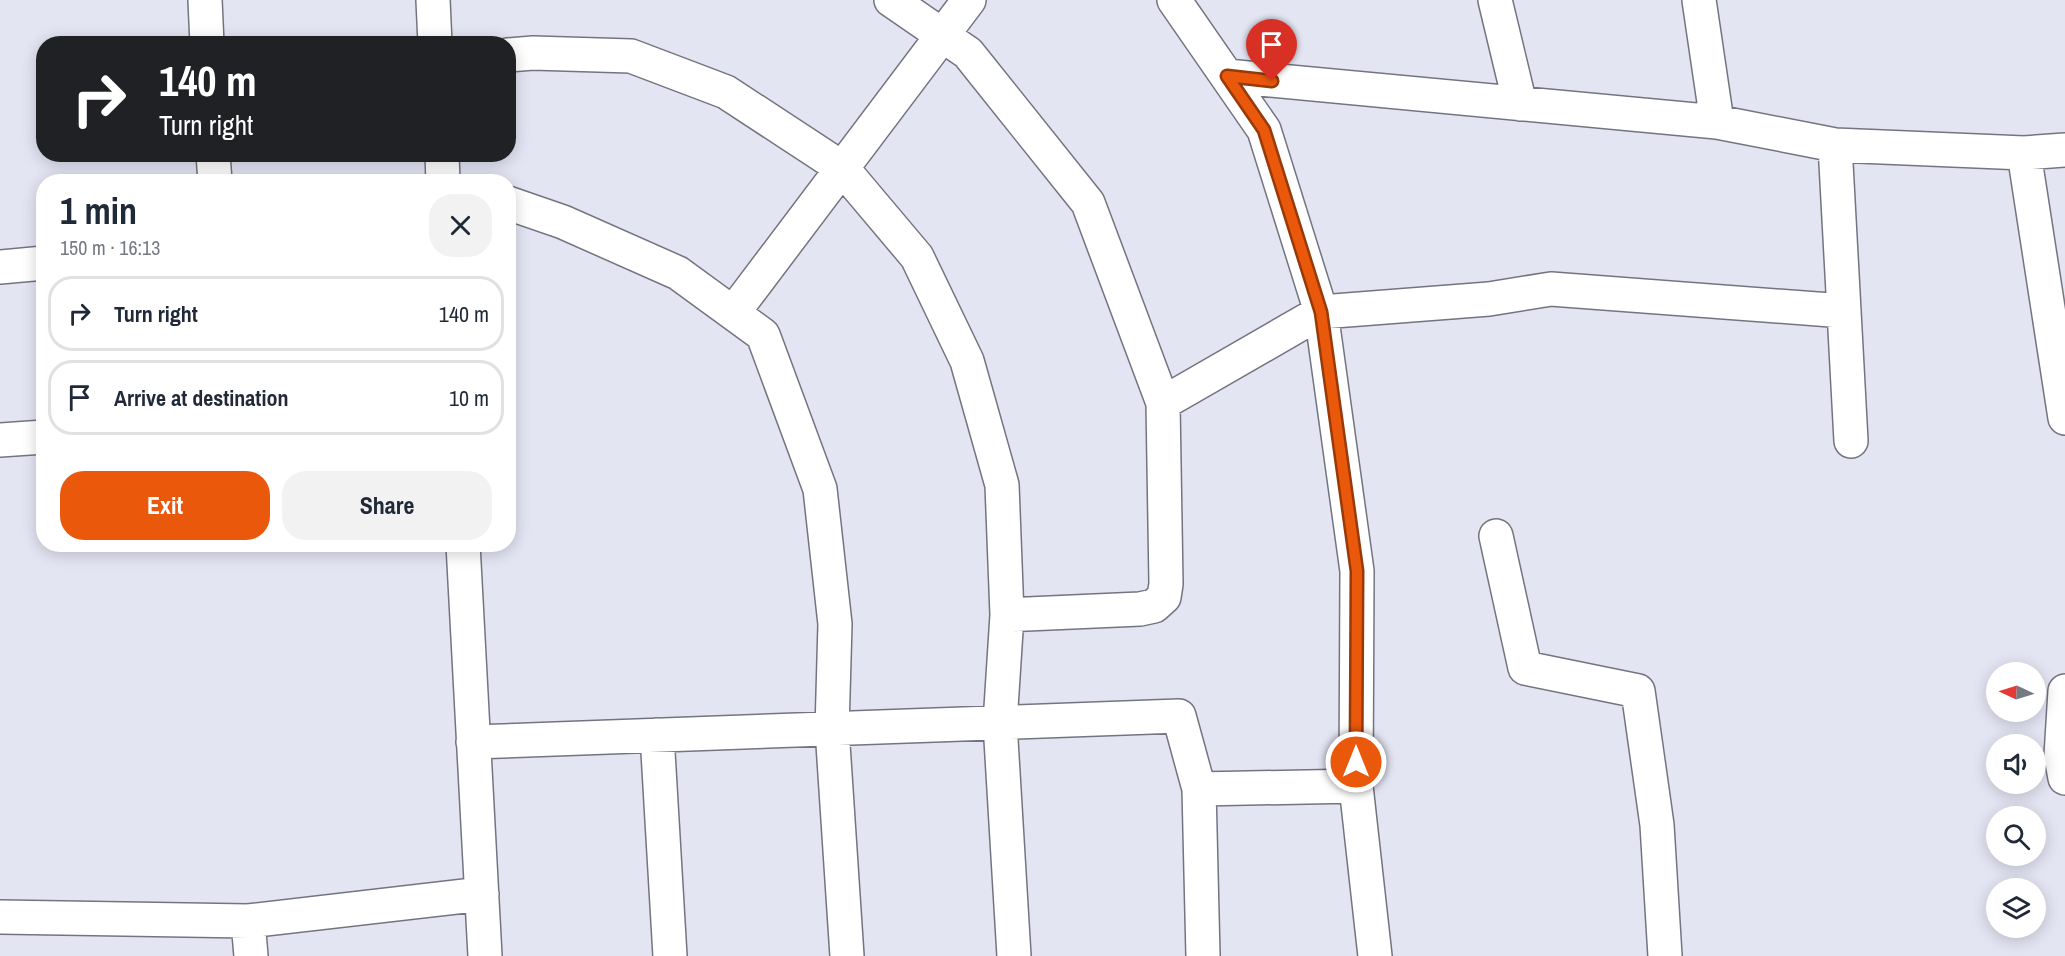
<!DOCTYPE html>
<html lang="en">
<head>
<meta charset="utf-8">
<style>
	:root { --surface:#fff; --page:#f2f2f3; --text:#1f2937; --muted:#747a83; --line:#e0e1e3; --accent:#ea580c }
	body { margin:0; font-family:"Archivo Narrow",sans-serif; background:var(--page); color:var(--text); height:100vh; display:flex; flex-direction:column; font-size:22px; white-space:nowrap }
	* { box-sizing:border-box; margin:0 }
	p { font-size:20px; color:var(--muted) }
	.icon { flex:none; width:33px; height:33px; fill:none; stroke:currentColor; stroke-width:2; stroke-linecap:round; stroke-linejoin:round }
	.map { position:relative; flex:1; overflow:hidden }
	.sheet { position:absolute; left:36px; top:174px; width:480px; height:378px; display:flex; flex-direction:column; background:var(--surface); border-radius:24px; box-shadow:0 3px 15px #0003 }
	.sheet>* { flex:none }
	.banner { position:absolute; left:36px; top:36px; width:480px; height:126px; border-radius:24px; box-shadow:0 3px 15px #0003; background:#202124; color:#fff; overflow:hidden }
	.needle { width:39px; rotate:274deg }
	.controls { position:absolute; left:1986px; top:662px; display:grid; gap:12px }
	.controls a { display:grid; place-items:center; width:60px; height:60px; border-radius:50%; background:var(--surface); box-shadow:0 3px 15px #0003; font-size:30px }
	.pin { position:absolute; display:grid; place-items:center; width:51px; height:51px; color:#fff; margin:-62px -26px; border-radius:50% 50% 50% 0; rotate:-45deg; box-shadow:0 0 6px #0007 }
	.pin .icon { rotate:45deg }
	.me { position:absolute; width:66px; margin:-33px; rotate:0deg; stroke-linejoin:round; filter:drop-shadow(0 0 4px #0008) }
	.turn { display:flex; align-items:center; gap:21px; height:126px; padding:0 24px; font-size:27px }
	.turn .icon { width:78px; height:78px; stroke-width:2.5 }
	.turn b { display:block; font-size:42px; line-height:51px }
	.round { display:grid; place-items:center; flex:none; width:63px; height:63px; border-radius:24px; background:var(--page) }
	.summary { display:flex; align-items:center; justify-content:space-between; height:102px; padding:0 24px }
	h1 { font-size:36px; font-weight:700; line-height:45px }
	.action { display:flex; gap:12px; margin-top:auto; padding:12px 24px }
	.action a { flex:1; height:69px; border-radius:24px; background:var(--accent); color:#fff; font-size:24px; font-weight:700; line-height:69px; text-align:center }
	.action a+a { background:var(--page); color:var(--text) }
	ul { padding:0; list-style:none }
	li { display:flex; align-items:center; gap:18px; height:75px; margin:0 12px 9px; padding:0 12px; border:3px solid var(--line); border-radius:24px }
	li div { flex:1 }
	li b { display:block; font-size:22px }
	li em { font-style:normal }
	.map>svg:first-child { display:block }
</style>
</head>
<body>
<div class="map">
<svg width="2065" height="956" viewBox="0 0 2065 956">
	<rect width="100%" height="100%" fill="#e3e5f3"/>
	<g fill="none" stroke-linecap="round" stroke-linejoin="round">
		<g stroke="#737481" stroke-width="36">
			<path id="street" d="M205 0 207 44
				M433 0 435 44
				M891 0 968 53 1088 203 1163 403 1166 584 1164 597 1154 606 1140 609 1007 615
				M1174 0 1264 130 1321 312 1357 571 1356 786
				M1495 0 1520 104
				M1699 0 1717 122
				M508 55 533 53 631 56 726 92 842 168 917 257 967 361 1002 485 1007 615 1000 723 1014 956
				M1227 76 1717 122 1835 145
				M2024 153 2065 418
				M213 154 215 182
				M442 154 443 182
				M508 203 563 222 678 273 763 335 820 489 835 624 832 729 847 956
				M0 267 44 263
				M1844 311 1851 441
				M733 313 969 0
				M1163 403 1321 312 1489 299 1551 289 1844 311 1835 145 2024 153 2065 150
				M0 440 44 437
				M1496 536 1525 668 1638 691 1657 825 1665 956
				M463 544 485 956
				M2065 691 2061 756 2065 778
				M657 735 670 956
				M473 742 1179 716 1199 789 1356 786 1375 956
				M1199 789 1203 956
				M0 917 248 921 482 894
				M248 921 251 956"/>
		</g>
		<use href="#street" stroke="#fff" stroke-width="33"/>
	</g>
	<g fill="none" stroke-linecap="round" stroke-linejoin="round">
		<g stroke="#983908" stroke-width="15">
			<path id="route" d="M1272 81 1227 76 1264 130 1321 312 1357 571 1356 762"/>
		</g>
		<use href="#route" stroke="#ea580c" stroke-width="10"/>
	</g>
</svg>
<div class="controls">
<a><svg class="needle" viewBox="-14 -14 28 28"><path d="M0-13l5 13h-10z" fill="#e53935"/><path d="M0 13l5-13h-10z" fill="#747a83"/></svg></a>
<a><svg class="icon" aria-label="sound" viewBox="0 0 24 24"><path d="M4 9h4l5-4v14l-5-4H4zM17 9q2 3 0 6"/></svg></a>
<a><svg class="icon" aria-label="search" viewBox="0 0 24 24"><circle cx="10" cy="10" r="6"/><path d="M15 15l6 6"/></svg></a>
<a><svg class="icon" aria-label="layers" viewBox="0 0 24 24"><path d="M12 4l9 5-9 5-9-5zM3 14l9 5 9-5"/></svg></a>
</div>
<div class="pin" style="left:1272px;top:81px;background:#d93025"><svg class="icon" aria-label="arrive" viewBox="0 0 24 24"><path d="M6 21V4h12l-3 4 3 4H6"/></svg></div>
<svg class="me" style="left:1356px;top:762px" viewBox="-20 -20 40 40"><circle r="17" fill="#ea580c" stroke="#fff" stroke-width="3"/><path d="M0-11L8 9 0 5-8 9z" fill="#fff"/></svg>
<div class="banner">
<div class="turn"><svg class="icon" aria-label="right" viewBox="0 0 24 24"><path d="M7 20v-9h11M14 6l5 5-5 5"/></svg><div><b>140 m</b>Turn right</div></div>
</div>
<section class="sheet">
<div class="summary"><div><h1>1 min</h1><p>150 m · 16:13</p></div><a class="round"><svg class="icon" aria-label="close" viewBox="0 0 24 24"><path d="M6 6l12 12M18 6L6 18"/></svg></a></div>
<ul>
<li><svg class="icon" aria-label="right" viewBox="0 0 24 24"><path d="M7 20v-9h11M14 6l5 5-5 5"/></svg><div><b>Turn right</b></div><em>140 m</em></li>
<li><svg class="icon" aria-label="arrive" viewBox="0 0 24 24"><path d="M6 21V4h12l-3 4 3 4H6"/></svg><div><b>Arrive at destination</b></div><em>10 m</em></li>
</ul>
<div class="action"><a>Exit</a><a>Share</a></div>
</section>
</div>
</body>
</html>
